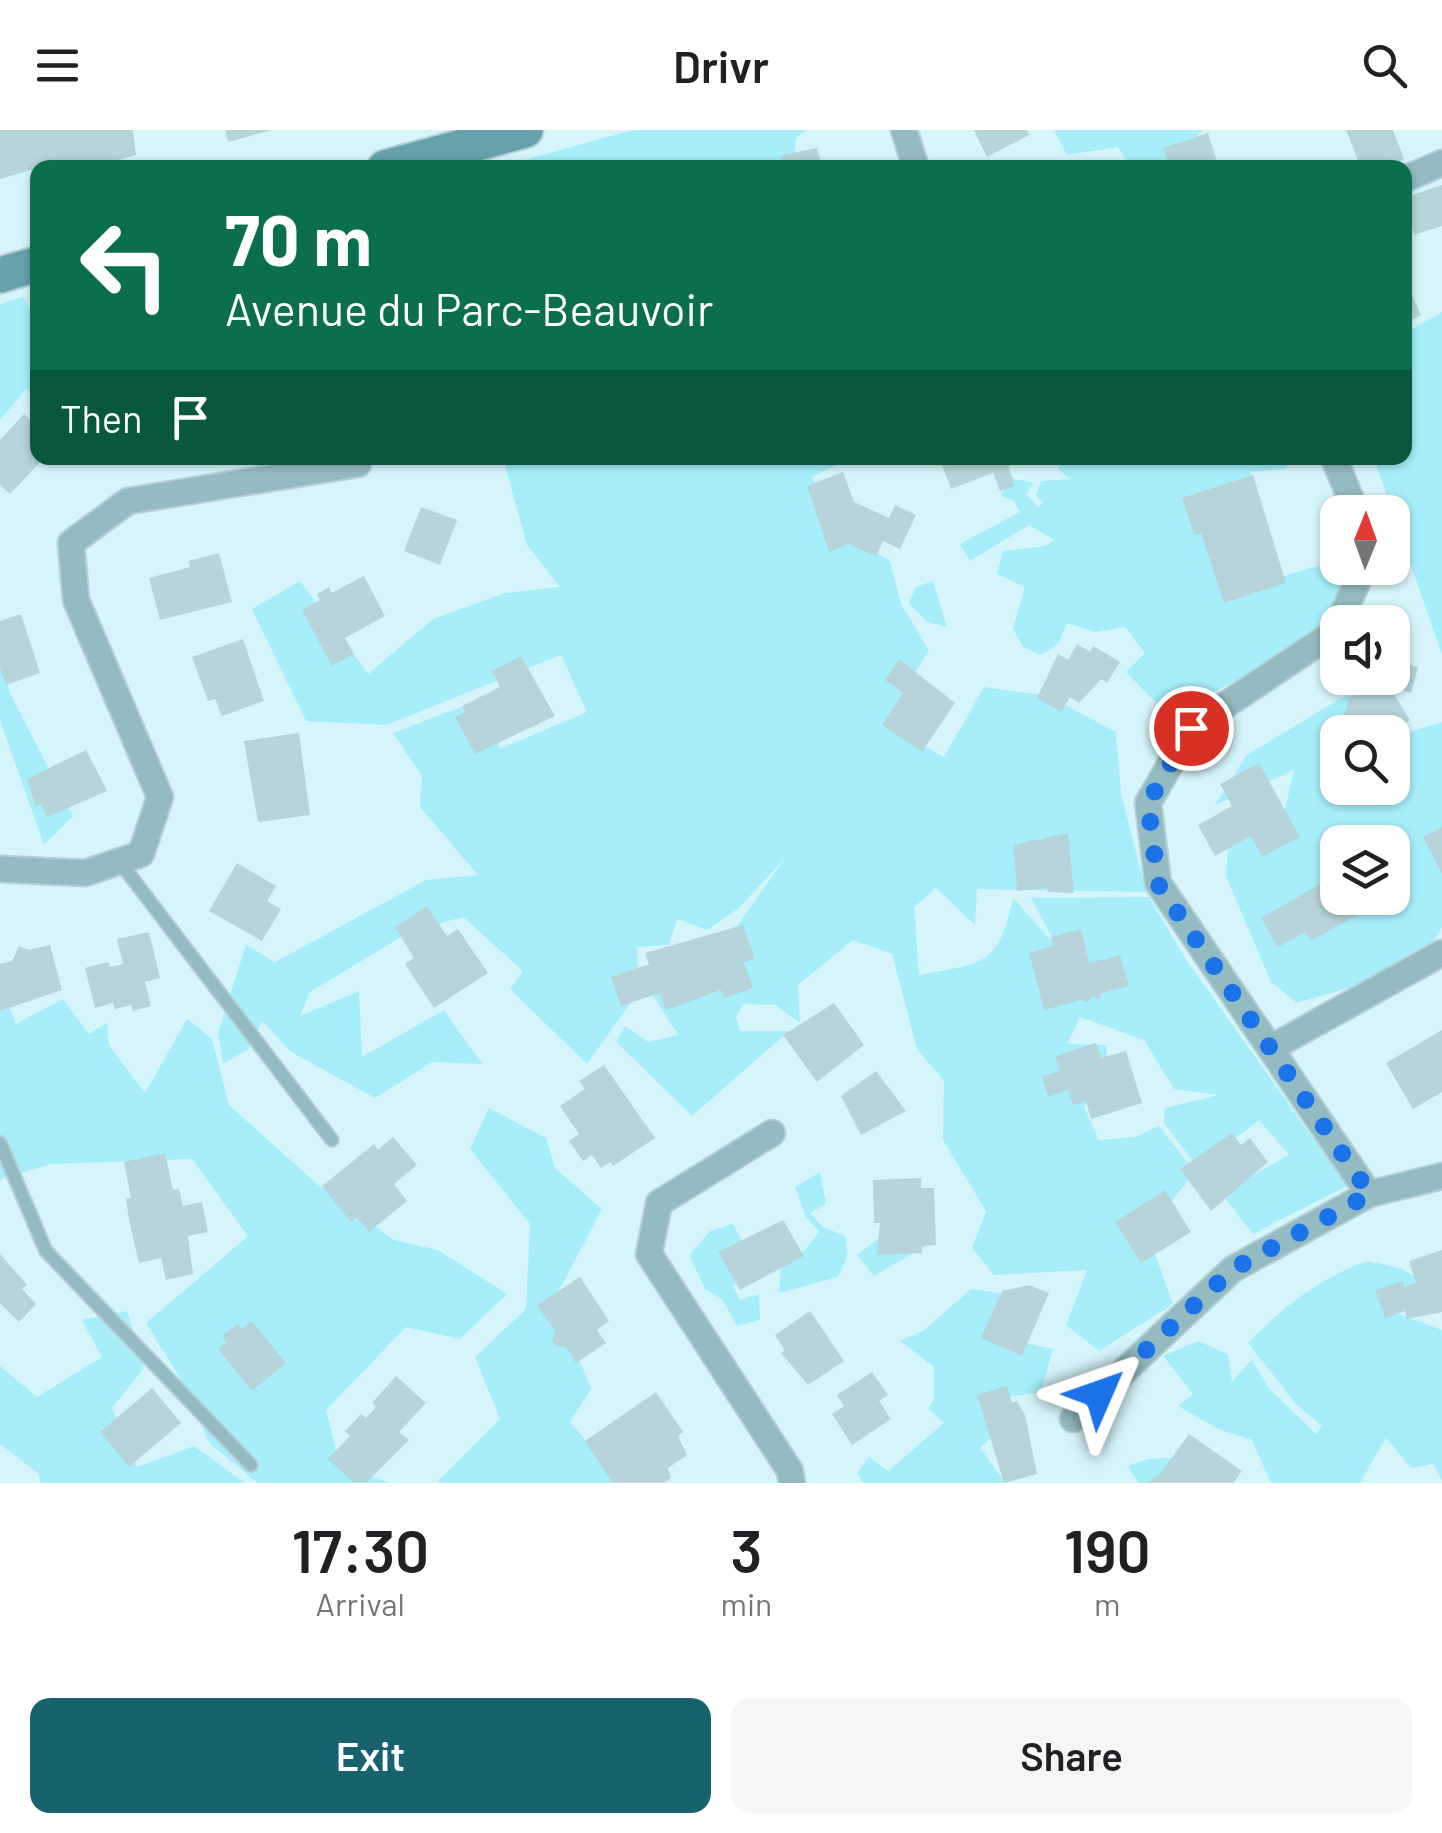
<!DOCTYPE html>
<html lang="en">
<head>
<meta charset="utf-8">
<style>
	:root { --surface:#fff; --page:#f6f6f6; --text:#202124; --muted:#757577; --accent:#16636d }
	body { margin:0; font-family:Barlow,sans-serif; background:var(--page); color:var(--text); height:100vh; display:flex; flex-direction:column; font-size:38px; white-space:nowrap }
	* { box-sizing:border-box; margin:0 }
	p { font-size:32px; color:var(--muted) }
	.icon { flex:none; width:55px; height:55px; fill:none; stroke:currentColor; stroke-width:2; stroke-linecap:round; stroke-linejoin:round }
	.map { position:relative; height:1353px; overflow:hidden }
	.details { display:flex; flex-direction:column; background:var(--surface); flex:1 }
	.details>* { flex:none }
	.hud { position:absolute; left:30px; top:30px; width:1382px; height:305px; border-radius:20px; box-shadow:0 2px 8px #0004; background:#0b6e4f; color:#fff; overflow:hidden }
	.needle { width:65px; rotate:1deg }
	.buttons { position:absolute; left:1320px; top:365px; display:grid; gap:20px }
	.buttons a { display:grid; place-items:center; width:90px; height:90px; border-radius:20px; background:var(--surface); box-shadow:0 2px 8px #0004; font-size:50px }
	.pin { position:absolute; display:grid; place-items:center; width:85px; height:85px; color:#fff; margin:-42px; border:5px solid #fff; border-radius:50%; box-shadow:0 2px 10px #0007 }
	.me { position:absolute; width:110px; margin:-55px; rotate:47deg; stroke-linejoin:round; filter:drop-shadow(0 0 8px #0008) }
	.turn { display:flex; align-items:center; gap:35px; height:210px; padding:0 30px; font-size:45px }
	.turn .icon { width:130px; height:130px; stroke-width:2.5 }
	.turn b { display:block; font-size:70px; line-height:85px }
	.then { display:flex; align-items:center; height:95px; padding:0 30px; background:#0003; gap:20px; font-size:38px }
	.eta { display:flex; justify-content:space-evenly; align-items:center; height:170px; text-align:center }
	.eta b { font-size:60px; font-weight:600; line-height:70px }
	.cta { display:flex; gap:20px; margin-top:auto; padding:20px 30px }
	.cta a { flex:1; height:115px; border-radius:20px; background:var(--accent); color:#fff; font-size:40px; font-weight:600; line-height:115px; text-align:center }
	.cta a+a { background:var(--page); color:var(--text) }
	header { display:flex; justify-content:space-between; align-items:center; height:130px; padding:0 30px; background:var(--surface); font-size:45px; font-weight:600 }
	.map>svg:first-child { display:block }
</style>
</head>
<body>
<header><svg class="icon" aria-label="menu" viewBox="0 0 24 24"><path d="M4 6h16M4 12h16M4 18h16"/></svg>Drivr<svg class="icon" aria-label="search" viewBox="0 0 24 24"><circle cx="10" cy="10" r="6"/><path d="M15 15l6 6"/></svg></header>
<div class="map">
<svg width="1442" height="1353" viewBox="0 0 1442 1353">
	<rect width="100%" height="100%" fill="#d6f5fa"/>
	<path fill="#a6effa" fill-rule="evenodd" d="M633 0H806L796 8 794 37 495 38Z
		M1054 0H1202L1191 13 1197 38 1130 37 1118 17 1067 25Z
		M23 167 37 192V264L26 259 0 290V174Z
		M1442 182V525L1374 328H1405V203Z
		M503 328H849L812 347 835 397 890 431 901 474 929 520 885 593 944 627 984 557 1048 566 1116 602 1121 663 1146 762 977 759 975 795 936 758 914 777 919 845C983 833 998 837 1013 768L1057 817 1031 768 1149 767 1185 828 1347 1056 1253 1104 1221 1063 1289 1025 1259 990 1198 1038 1164 993 1165 978 1219 965 1174 959 1144 910 1080 887 1067 914 1106 915 1110 950 1084 976 1099 1010 1135 1007 1159 996 1195 1042 1147 1102 1173 1174 1099 1221 1066 1195 1087 1140 994 1145 972 1118 986 1081 943 1010 944 951 917 919 892 824 853 810 798 855 800 893 775 875 743 874 736 887 740 901H789L692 986 616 912 625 896 648 912 678 905 647 856 722 817 786 727 739 778 707 800 677 789 669 815 637 817 639 861 587 934 510 859 523 841 463 787 411 801 310 862 300 886 359 861 362 927 444 880 482 934 432 932 375 968 291 922 262 891 250 918 223 934 218 903 246 815 275 832 426 750 478 745 420 677 422 646 393 603 487 567 500 619 587 582 561 525 387 595 306 591 252 479 300 451 368 544 433 489 505 463 560 457 527 415Z
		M1056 328H1292L1285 339 1250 342 1259 366 1271 450 1324 434 1336 417 1338 438H1352L1359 447 1315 503 1278 530 1168 585 1126 542 1145 523 1125 497 1095 502 1067 493 1058 514 1041 525 1023 517 1013 498 1025 457 997 444 1003 421 1045 416 1054 410 1029 395 970 431 960 414 1020 382 1014 371 1001 366 1010 348 1034 353 1026 364 1038 377 1043 373 1036 365 1041 351 1070 349 1059 340Z
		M933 451 947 497 927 492 909 473 916 457Z
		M0 520 10 563 73 686 44 715 0 590Z
		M1353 561 1378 602H1338V658H1392L1393 607 1442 592V797C1417 845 1345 858 1297 873L1271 852 1226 746 1229 704 1281 697 1294 640 1215 675 1247 625ZM1338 712H1392V768H1338Z
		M0 853 16 894 63 869 89 904 107 893 109 915 145 963 187 889 212 909 229 975 316 1053 394 1110 438 1120 507 1164 460 1209 406 1197 326 1280 340 1336 390 1353H258L210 1314 183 1253 146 1193 248 1106 192 1029 51 1034 0 1049Z
		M489 978 546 1008 555 1038 602 1079 555 1168 591 1259 570 1292 622 1353H436L500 1289 475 1227 526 1179 530 1094 470 1019Z
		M820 1042 826 1074 810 1083 822 1096 846 1107 847 1127 838 1147 779 1163 781 1135 806 1119 819 1102 805 1085 795 1057Z
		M733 1094 755 1134 733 1156 740 1170 759 1164 760 1190 737 1196 722 1169 705 1159 689 1125 710 1101Z
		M887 1102 929 1114 874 1146 857 1125Z
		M1368 1131 1400 1138 1425 1152 1398 1165 1399 1184 1442 1200V1350L1433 1334 1411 1338 1386 1308 1360 1353H1271L1252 1310 1218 1299 1178 1276 1193 1264 1163 1226 1198 1211 1228 1224 1232 1252 1252 1229 1268 1257 1316 1304 1322 1296 1295 1273 1248 1213C1280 1179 1324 1145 1368 1131Z
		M971 1159 1000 1163 999 1190 1025 1213 1053 1219 1041 1262 1001 1268 1002 1296 980 1318 1006 1353H863L857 1343 869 1327 888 1341 944 1293 928 1278 934 1269V1237L900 1211 923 1201Z
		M127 1181 144 1238 112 1278 137 1337 194 1316 245 1353H40L39 1344 0 1314V1236L37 1267 102 1227 82 1190Z
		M1180 1327 1178 1353H1138L1128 1336 1148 1329Z"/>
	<path fill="#b6d4d9" d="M0 0H133L136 25 90 38H38L0 49Z
		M225 0H268V1L228 12Z
		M974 0H1027L1029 5 987 27Z
		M1346 0H1393L1404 29 1384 38H1361Z
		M1208 3 1219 38H1170L1163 18Z
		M817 18 823 38H772L771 33 783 29 782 25Z
		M1442 55V96L1414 105 1406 67Z
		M1405 150 1421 185 1405 193Z
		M24 284 38 297V328H44L10 364 0 355V310Z
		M939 328H1029L1008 336 1015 356 1000 361 993 343 951 359Z
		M843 342 854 372 889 388 895 375 916 385 900 419 883 411 876 426 849 414 829 422 807 356Z
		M1253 345 1286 453 1224 473 1201 403 1194 405 1182 368Z
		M421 377 457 390 440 435 404 421Z
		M219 423 232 472 160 490 149 448 190 437 188 431Z
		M364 446 385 486 345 508 354 524 332 536 302 480 320 470 317 464 329 457 332 463Z
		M21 484 40 543 6 555 0 538V491Z
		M243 509 264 571 222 586 215 569 208 571 192 527Z
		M1077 514 1090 522 1093 516 1120 532 1107 553 1101 549 1079 573 1070 567 1061 582 1037 568 1058 524 1068 530Z
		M521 526 555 586 475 624 455 587 465 582 462 576 500 557 492 541Z
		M899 529 955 573 922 622 882 595 903 563 885 550Z
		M1392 530 1418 537 1411 563 1397 559 1395 566 1410 590 1390 602H1351L1343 589 1349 568 1377 553 1378 548H1392Z
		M299 603 310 685 258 692 244 611Z
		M86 620 107 661 47 687 41 674 36 677 27 649Z
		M1259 633 1300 707 1262 727 1251 706 1215 726 1198 695 1232 676 1220 654Z
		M1442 697V744L1423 707Z
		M1068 703 1074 763 1048 762 1047 758 1017 761 1013 715Z
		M237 733 276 756 267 771 281 779 262 811 209 781Z
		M1338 744V768H1360L1366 780 1311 811 1305 802 1278 817 1261 788Z
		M427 776 447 806 458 799 488 843 434 878 405 834 414 828 395 797Z
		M743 795 755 829 744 832 753 858 724 868 721 860 666 880 660 863 621 876 611 847 649 834 645 823Z
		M1081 799 1089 833 1120 825 1129 856 1102 863 1099 870 1092 866 1088 872 1081 870 1044 880 1029 823 1053 816 1051 807Z
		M149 802 160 848 145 852 151 876 133 881 131 875 115 879 113 873 95 878 85 838 108 832 110 837 123 834 117 809Z
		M50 815 62 860 0 881V834L12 831 19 816 29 820Z
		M834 873 864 915 817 952 783 905Z
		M1442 900V962L1413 979 1386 933Z
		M1096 913 1101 928 1126 921 1142 973 1091 989 1086 971 1073 975 1068 960 1048 967 1042 946 1060 941 1055 926Z
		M604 935 655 1008 613 1036 610 1032 601 1038 592 1025 583 1031 569 1011 579 1004 560 976 585 959 579 951Z
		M876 941 906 981 861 1005 841 966Z
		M1232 1003 1241 1015 1250 1008 1268 1032 1211 1081 1180 1039Z
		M393 1007 417 1035 394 1054 407 1071 369 1102 357 1087 351 1092 322 1056 374 1014 378 1020Z
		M165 1023 173 1060 179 1059 183 1076 202 1072 208 1102 188 1106 193 1144 166 1150 161 1128 139 1133 129 1090 126 1068H131L124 1032Z
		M921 1048V1058H934L936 1115 922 1116V1123L877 1125 880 1093H874L873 1050Z
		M1165 1060 1191 1102 1141 1133 1115 1092Z
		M783 1090 804 1126 740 1160 718 1122Z
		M1442 1120V1182L1407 1189 1405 1181 1385 1188 1375 1160 1403 1151 1404 1157 1416 1153 1409 1131Z
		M0 1124 27 1155 22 1159 36 1174 19 1192 0 1173Z
		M580 1147 609 1191 597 1200 606 1213 576 1233 566 1217H557L552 1210 555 1201 537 1175Z
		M1029 1155 1049 1163 1022 1226 981 1208 1002 1161Z
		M810 1181 844 1231 808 1255 781 1223 785 1221 775 1205Z
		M252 1191 286 1233 252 1261 218 1219 227 1212 222 1206 237 1194 242 1199Z
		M872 1242 888 1265 879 1271 891 1289 852 1315 832 1284 844 1276 837 1265Z
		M396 1246 426 1273 399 1302 409 1310 366 1353H354L328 1329 350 1306 345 1301 361 1284 366 1288 376 1277 372 1273Z
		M1007 1256 1012 1273 1017 1271 1025 1285 1037 1344 1004 1353 977 1265Z
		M152 1258 181 1293 129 1337 100 1302Z
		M656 1262 683 1302 678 1306 687 1325 668 1338 671 1348 664 1353H613L585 1311Z
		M1189 1304 1242 1341 1233 1353H1146L1160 1344Z"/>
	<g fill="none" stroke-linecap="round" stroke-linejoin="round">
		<g stroke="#b5d0d5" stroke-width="16">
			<path id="lane" d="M119 731 332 1010
				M0 1013 46 1121 251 1335"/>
		</g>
		<g stroke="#b5d0d5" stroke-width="29">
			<path id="street" d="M904 0 916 38
				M1405 49 1442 33
				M1334 328 1356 382
				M1339 492 1364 438
				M1338 494 1332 504 1191 598 1148 673 1158 753 1369 1064
				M0 739 85 743 141 724 160 667 76 470 71 413 128 371 358 334
				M1271 918 1442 823
				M772 1003 659 1073 649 1124 790 1341 792 1353
				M1073 1289 1233 1139 1369 1064 1442 1046"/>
		</g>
		<g stroke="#b5d0d5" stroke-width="39">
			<path id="secondary" d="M385 38 525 0
				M0 145 38 134"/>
		</g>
		<use href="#lane" stroke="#95bbc2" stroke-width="12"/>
		<use href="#street" stroke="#95bbc2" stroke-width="25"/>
		<use href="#secondary" stroke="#67a2ac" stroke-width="35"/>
	</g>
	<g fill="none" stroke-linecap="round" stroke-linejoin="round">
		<path stroke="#1a73e8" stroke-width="18" stroke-dasharray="0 32.4" d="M1099 1264 1233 1139 1370 1064 1158 754 1148 673 1191 598"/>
	</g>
</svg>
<div class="buttons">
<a><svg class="needle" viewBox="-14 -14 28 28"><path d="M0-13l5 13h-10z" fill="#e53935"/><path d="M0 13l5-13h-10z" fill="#757577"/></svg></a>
<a><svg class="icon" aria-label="sound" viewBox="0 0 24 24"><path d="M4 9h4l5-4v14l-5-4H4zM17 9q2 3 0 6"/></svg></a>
<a><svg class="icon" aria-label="search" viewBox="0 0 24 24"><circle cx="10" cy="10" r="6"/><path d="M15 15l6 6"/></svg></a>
<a><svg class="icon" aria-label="layers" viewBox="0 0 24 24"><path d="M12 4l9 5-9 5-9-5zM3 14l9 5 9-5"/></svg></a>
</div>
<div class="pin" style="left:1191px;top:598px;background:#d93025"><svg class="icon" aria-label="arrive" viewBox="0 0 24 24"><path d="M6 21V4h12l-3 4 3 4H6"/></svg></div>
<svg class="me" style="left:1099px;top:1264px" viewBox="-20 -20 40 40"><path d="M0-17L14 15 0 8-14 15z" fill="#1a73e8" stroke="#fff" stroke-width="4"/></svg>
<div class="hud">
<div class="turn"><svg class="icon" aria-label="left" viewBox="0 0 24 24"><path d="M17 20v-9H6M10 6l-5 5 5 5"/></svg><div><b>70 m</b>Avenue du Parc-Beauvoir</div></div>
<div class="then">Then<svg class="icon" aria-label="arrive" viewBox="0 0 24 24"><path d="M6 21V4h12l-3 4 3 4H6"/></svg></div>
</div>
</div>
<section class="details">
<div class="eta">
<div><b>17:30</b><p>Arrival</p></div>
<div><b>3</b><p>min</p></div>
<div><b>190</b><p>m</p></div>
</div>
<div class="cta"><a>Exit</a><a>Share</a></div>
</section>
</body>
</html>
